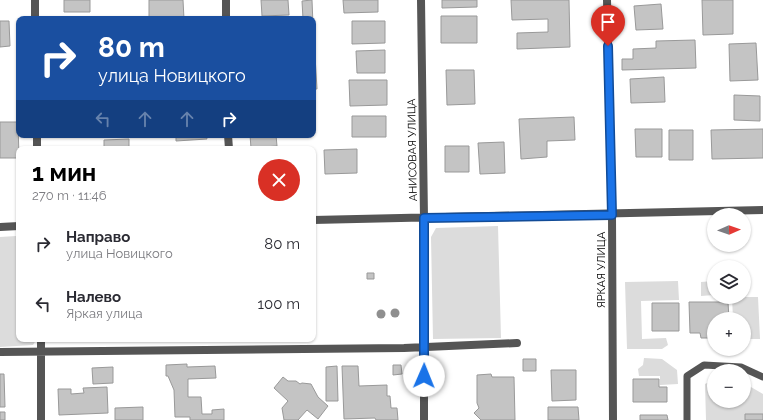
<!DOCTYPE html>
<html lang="ru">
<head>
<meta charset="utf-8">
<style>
	:root { --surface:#fff; --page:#f7f7f7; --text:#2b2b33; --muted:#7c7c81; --accent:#000 }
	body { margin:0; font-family:Raleway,sans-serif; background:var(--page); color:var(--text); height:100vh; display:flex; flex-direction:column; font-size:15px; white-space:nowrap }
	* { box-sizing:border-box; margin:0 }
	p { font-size:13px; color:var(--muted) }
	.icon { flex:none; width:22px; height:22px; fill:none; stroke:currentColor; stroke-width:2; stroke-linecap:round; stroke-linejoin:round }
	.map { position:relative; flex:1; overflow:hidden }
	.panel { position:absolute; left:16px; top:146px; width:300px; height:196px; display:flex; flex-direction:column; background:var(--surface); border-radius:8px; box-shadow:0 1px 3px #0004 }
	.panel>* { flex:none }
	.banner { position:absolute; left:16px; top:16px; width:300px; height:122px; border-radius:8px; box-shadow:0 1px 3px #0004; background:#1a4fa0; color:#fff; overflow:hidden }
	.needle { width:26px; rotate:88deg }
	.fabs { position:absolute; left:707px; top:208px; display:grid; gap:8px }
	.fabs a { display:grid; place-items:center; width:44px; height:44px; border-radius:50%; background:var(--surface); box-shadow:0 1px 3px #0004; font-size:20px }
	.pin { position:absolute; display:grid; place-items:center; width:34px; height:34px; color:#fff; margin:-41px -17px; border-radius:50% 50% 50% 0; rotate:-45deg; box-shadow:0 0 4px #0007 }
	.pin .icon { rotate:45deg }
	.me { position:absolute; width:44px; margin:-22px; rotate:1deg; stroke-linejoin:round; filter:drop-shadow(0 0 3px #0008) }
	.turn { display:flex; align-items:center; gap:14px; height:84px; padding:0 16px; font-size:18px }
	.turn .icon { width:52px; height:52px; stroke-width:2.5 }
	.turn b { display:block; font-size:28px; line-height:34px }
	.lanes { display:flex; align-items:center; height:38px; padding:0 16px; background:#0003; justify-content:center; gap:20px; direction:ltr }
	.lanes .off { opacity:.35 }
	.round { display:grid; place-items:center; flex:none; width:42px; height:42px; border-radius:21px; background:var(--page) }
	.overview { display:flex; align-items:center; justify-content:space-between; height:68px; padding:0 16px }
	h1 { font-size:24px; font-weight:700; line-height:30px; color:var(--accent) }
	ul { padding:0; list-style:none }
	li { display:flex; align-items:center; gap:12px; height:60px; padding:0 16px }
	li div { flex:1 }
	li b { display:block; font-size:15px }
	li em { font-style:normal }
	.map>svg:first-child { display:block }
</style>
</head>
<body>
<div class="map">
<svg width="763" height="420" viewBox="0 0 763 420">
	<rect width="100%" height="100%" fill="#fff"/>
	<path fill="#dcdcdc" d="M498 226 501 338 433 339 431 237 436 228Z
		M16 236 19 237V339L36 340 33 345 0 347V237Z
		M678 281 679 300 641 301 642 339 666 338 668 345 662 349H627L625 282Z
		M714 281V295L701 296V282Z
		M732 297H758L760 339H745L744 343V319H733Z
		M644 358 662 359 677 370 678 384 660 385V376H639L638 369 643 365Z
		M714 380V401H744V383L763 394V420H706L705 384Z"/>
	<path fill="#c4c4c4" stroke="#999" d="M64 0H90V12H64Z
		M149 0H183L184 19H149Z
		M261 0H288L289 15 262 16Z
		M312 0 313 25V19H303L302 1Z
		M343 0H378V12L344 13Z
		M442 0H477V7L442 8Z
		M511 0H569L570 47 517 49V33L548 32V19L512 20Z
		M702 0H733V34L703 35Z
		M661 4 663 29 636 30 634 6Z
		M441 16H477V43H441Z
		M0 21H9L10 46 0 47Z
		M352 21H385V43L352 44Z
		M695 40 696 68 622 70V59H633V49L656 48V41Z
		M756 43 758 80 730 81 729 44Z
		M385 50V73H357L356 51Z
		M313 56H315L317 89H313Z
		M446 70H474L475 104 447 105Z
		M664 77 665 102 631 103 630 79Z
		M349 80H387V105L350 106Z
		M734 95 760 96V121L734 120Z
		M352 116H386V137H352Z
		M574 117 575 140 547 141V157L521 159 519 119Z
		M0 122H18L19 158H0Z
		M635 129H662V157H636Z
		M763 129V158L712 159 711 130Z
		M669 130H693V160H669Z
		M65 135H91V137H65Z
		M176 135H206L207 139 176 141Z
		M250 135H276L277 146 251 148Z
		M129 139V149H104V140Z
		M504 142 505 173 480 174 478 143Z
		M445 146H469V172H445Z
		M357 149V173L325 174 324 150Z
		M367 273H374V279H367Z
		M689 302H728L729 319H714V338H701L700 333H690Z
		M652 303H679V331H652Z
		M523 359H536V371H523Z
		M187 364V367L215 366 216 378 188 379V397H201L202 414H212V410L224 409V420H190V417H175L174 390 168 376H166V365Z
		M393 365H401L402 374 393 375Z
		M337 366 338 401H326V367Z
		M342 366H358L359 386 387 385V396H390L391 408H397L398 420H376L375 418 344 419Z
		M113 367V383L93 384 92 368Z
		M551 370H576V400L552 401Z
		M0 374H4L5 407H0Z
		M491 374 492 377H514L515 420H481L474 413 479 408 477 403V375Z
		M283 377 288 381H296L300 384 302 383 311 384 318 397 328 406 318 419 307 410 298 420H284L282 408 288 401 274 388Z
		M633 379H659V387H667V402H633Z
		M107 387 108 413 59 415 58 389H71V394L84 393 83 388Z
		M143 407V420H115V408Z
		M548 407H578L579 420H548Z
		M0 412H5V420H0Z
		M745 414H763V420H745Z
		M640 415H667L668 420H640Z"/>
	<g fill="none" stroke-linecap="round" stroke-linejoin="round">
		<path stroke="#555" stroke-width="7" d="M687 420V376L704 365 741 367 763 377"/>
		<path stroke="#555" stroke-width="8" d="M35 0V19
			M226 0V19
			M421 0 424 218V420
			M607 0 612 215 613 420
			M37 135V149
			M228 135 229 149
			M313 220 763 210
			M0 227 19 226
			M0 352 404 348 517 343
			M41 420V339"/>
	</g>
	<g fill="#8f8f8f">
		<circle cx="395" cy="313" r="4.5"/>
		<circle cx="381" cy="314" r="4.5"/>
	</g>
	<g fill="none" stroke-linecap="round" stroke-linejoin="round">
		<g stroke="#114b97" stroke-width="10">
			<path id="route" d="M424 376V218L612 215 608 46"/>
		</g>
		<use href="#route" stroke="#1a73e8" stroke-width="7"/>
	</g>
	<g text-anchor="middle" stroke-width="3" stroke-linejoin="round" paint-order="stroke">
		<g font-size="11" fill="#000" stroke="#fff">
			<text transform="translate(412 150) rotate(-91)" y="4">АНИСОВАЯ УЛИЦА</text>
			<text transform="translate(601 270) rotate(-90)" y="4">ЯРКАЯ УЛИЦА</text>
		</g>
	</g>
</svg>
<div class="fabs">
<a><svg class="needle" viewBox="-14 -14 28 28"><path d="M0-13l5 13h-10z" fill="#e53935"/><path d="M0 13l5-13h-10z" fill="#7c7c81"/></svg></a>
<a><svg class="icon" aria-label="layers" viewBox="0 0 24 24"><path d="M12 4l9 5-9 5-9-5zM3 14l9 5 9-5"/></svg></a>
<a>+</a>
<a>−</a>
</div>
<div class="pin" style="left:608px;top:46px;background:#d93025"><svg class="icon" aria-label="arrive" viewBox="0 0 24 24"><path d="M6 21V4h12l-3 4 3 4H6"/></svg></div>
<svg class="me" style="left:424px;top:376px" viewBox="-20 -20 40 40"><circle r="19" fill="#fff"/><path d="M0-13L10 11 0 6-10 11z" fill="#1a73e8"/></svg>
<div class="banner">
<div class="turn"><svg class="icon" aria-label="right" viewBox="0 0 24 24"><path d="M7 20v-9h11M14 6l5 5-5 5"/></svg><div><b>80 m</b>улица Новицкого</div></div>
<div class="lanes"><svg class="icon off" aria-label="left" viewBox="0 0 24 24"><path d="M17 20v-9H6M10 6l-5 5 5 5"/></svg><svg class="icon off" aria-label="ahead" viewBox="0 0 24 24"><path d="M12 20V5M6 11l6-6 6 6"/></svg><svg class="icon off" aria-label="ahead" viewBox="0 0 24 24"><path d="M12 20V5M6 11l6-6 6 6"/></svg><svg class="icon" aria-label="right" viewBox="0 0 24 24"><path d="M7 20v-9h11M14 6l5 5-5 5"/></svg></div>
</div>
<section class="panel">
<div class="overview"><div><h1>1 мин</h1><p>270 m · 11:46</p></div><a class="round" style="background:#d93025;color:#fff"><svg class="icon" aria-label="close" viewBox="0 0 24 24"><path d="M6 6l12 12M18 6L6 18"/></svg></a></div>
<ul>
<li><svg class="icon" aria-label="right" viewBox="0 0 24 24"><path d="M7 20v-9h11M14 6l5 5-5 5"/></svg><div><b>Направо</b><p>улица Новицкого</p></div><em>80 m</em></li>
<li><svg class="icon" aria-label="left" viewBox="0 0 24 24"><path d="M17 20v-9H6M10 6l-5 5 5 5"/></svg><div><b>Налево</b><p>Яркая улица</p></div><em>100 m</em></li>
</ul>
</section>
</div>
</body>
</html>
